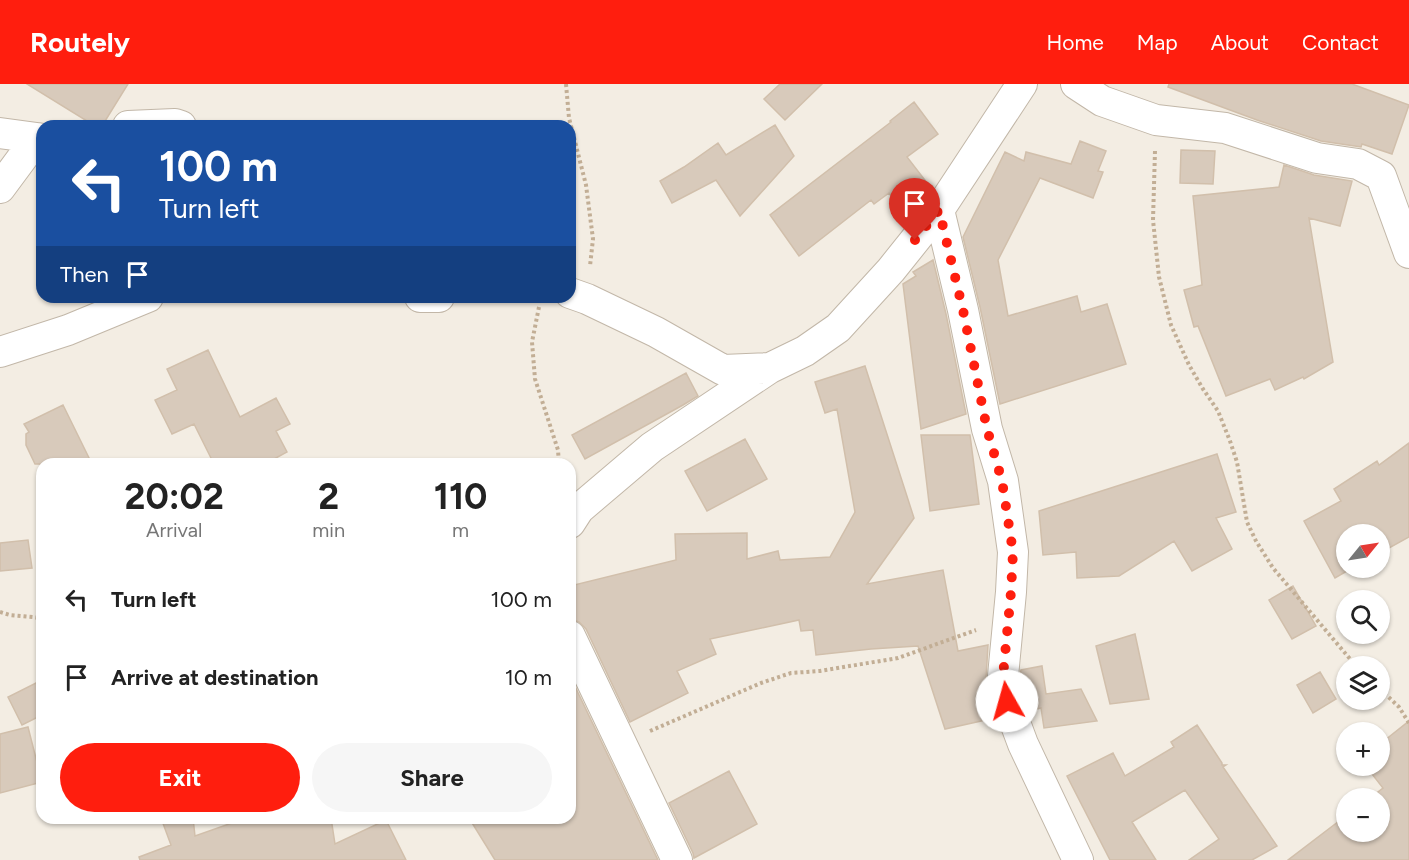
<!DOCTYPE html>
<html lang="en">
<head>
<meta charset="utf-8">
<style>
	:root { --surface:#fff; --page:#f6f6f6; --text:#222; --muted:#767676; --accent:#ff1e0e }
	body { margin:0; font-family:Figtree,sans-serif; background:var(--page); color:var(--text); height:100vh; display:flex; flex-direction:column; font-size:22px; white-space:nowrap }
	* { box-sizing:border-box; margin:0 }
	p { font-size:20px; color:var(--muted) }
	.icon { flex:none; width:33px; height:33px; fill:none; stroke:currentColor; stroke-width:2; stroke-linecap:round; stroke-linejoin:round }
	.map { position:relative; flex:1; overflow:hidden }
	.side { position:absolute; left:36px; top:374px; width:540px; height:366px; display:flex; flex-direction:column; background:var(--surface); border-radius:18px; box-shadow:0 2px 4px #0004 }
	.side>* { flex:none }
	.top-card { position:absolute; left:36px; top:36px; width:540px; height:183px; border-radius:18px; box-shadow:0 2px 4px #0004; background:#1a4fa0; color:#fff; overflow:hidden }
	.needle { width:39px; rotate:60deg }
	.controls { position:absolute; left:1336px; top:440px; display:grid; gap:12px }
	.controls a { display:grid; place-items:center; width:54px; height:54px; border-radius:50%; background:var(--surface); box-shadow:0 2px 4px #0004; font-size:30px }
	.pin { position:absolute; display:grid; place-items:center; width:51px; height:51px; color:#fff; margin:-62px -26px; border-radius:50% 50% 50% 0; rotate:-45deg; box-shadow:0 0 6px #0007 }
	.pin .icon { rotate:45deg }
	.me { position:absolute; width:66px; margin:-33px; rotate:353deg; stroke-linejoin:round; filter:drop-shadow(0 0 4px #0008) }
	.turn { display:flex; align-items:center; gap:21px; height:126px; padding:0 24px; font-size:27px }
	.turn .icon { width:78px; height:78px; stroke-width:2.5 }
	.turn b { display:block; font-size:42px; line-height:51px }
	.then { display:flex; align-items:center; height:57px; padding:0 24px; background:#0003; gap:12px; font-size:22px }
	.eta { display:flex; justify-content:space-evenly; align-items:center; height:102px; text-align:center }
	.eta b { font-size:36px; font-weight:700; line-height:42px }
	.button { display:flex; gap:12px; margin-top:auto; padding:12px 24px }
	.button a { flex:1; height:69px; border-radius:36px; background:var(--accent); color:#fff; font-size:24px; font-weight:700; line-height:69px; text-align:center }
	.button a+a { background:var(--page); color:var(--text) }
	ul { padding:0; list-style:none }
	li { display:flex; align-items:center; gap:18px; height:78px; padding:0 24px }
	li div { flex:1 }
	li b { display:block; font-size:22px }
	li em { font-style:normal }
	header { display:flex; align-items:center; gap:36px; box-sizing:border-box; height:84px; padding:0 30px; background:var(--accent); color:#fff }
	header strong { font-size:28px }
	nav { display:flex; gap:33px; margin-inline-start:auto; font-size:21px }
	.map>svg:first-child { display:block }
</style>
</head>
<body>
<header>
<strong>Routely</strong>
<nav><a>Home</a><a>Map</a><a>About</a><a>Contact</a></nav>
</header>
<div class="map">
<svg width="1409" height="776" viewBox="0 0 1409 776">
	<rect width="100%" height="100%" fill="#f3ede3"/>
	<path fill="#d8cabb" stroke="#d1bfab" stroke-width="1.5" d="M27 0H128L102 42H95Z
		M780 0H822L785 36 764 15Z
		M1169 0H1352L1409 21 1392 70 1362 60 1361 63 1321 57 1257 36 1168 3Z
		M914 18 938 50 907 73 928 100 899 123 889 109 874 120 871 116 799 172 770 131 891 38 890 37Z
		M775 41 794 72 740 132 716 96 672 119 660 97 684 83 718 59 726 71Z
		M1080 57 1106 67 1098 87 1103 88 1093 114 1040 94 998 176 1008 232 1077 212 1081 228 1107 220 1126 280 1000 320 980 223 963 153 1005 68 1024 77 1026 68 1071 80Z
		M1181 66 1215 67 1213 100 1180 99Z
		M1284 81 1314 91 1352 97 1340 142 1309 134 1333 278 1304 295 1303 293 1275 306 1270 295 1226 312 1198 242 1194 243 1184 206 1202 201 1193 112 1279 103Z
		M933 176 946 230 966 330 921 345 903 200 916 192 913 188Z
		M208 266 240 333 276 314 290 340 276 347 287 368 265 380H214L194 340 172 350 155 316 177 306 167 285Z
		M865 282 914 434 867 500 943 486 958 567 988 561 986 594 990 620 995 634 945 645 918 562 871 565 816 571 813 546 801 547 799 536 710 555 716 570 677 587 688 609 630 638 586 545 579 538 570 535V502L676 476 675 450 747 449V475L778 467 780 476 830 473 855 428 837 325 825 329 815 298Z
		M686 289 698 312 683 321 585 375 572 351Z
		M63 321 92 380H35L26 361V350L29 348 24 340Z
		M921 351H970L979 420 930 427Z
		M745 355 767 395 707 427 685 387Z
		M1409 359V453L1380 469V450H1347V483H1354L1335 494 1304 437 1341 417 1334 405 1377 377 1379 381Z
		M1217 370 1236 428 1216 434 1232 465 1192 487 1174 457 1119 492 1077 494 1076 468 1043 471 1039 427Z
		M28 456 32 484 0 487V459Z
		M1293 502 1316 542 1292 555 1269 516Z
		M1135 550 1149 615 1110 620 1096 562Z
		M1042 582 1046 610 1081 605 1097 637 1044 644 1041 624 1029 627 1024 613 1020 591 1021 586Z
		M1320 588 1336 615 1313 629 1297 601Z
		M570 592 658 776H495L469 734H570Z
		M42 596V631L22 641 8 613Z
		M1409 637V776H1288L1347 731V747H1380V714H1370L1383 704 1365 681H1380V660Z
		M1197 641 1222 679V681H1226L1223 683 1277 762 1252 776H1189L1219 755 1185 706 1132 738 1156 776H1110L1067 692 1113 669 1125 692 1174 663 1171 658Z
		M28 643 42 698 0 709V650Z
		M729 687 757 740 694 774 693 769 669 719Z
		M161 734H193L195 752 246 734H331L335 760 386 736 406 776H140L139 773 171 761Z"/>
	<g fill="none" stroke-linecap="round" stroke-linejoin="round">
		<g stroke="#c2b7a8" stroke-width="32">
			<path id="minor" d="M1076 0 1102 17 1156 36 1225 44 1317 74 1358 80 1381 92 1409 169
				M128 42 175 40 181 42
				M0 49 37 54
				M0 104 37 54 42 55
				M939 126 963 226 987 345 1003 397 1013 468 1011 508 1003 592 1007 617 1023 660 1078 776
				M570 209 587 215 656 248 723 286 770 284 805 267 838 244 891 186 939 126 1022 0
				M420 213H439
				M0 268 68 246 148 213
				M570 439 579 425 652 363 770 284
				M570 552 677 776"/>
		</g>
		<path stroke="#c2ae95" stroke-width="4" stroke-dasharray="3 3" stroke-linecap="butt" d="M566 0 569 34 586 101 593 155 590 182
			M1155 67 1153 136 1159 193 1171 241 1189 281 1203 305 1218 327 1230 357 1237 378 1247 438 1256 457 1273 484 1356 582
			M539 223 532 258 535 295 558 366 559 380
			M0 528 10 531 42 534
			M1380 605 1399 623 1409 639
			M650 647 761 599 791 589 820 587 898 574 976 546"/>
		<use href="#minor" stroke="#fff" stroke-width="30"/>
	</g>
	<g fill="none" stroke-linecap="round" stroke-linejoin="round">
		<path stroke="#ff1e0e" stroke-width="10" stroke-dasharray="0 18" d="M915 156 939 126 963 226 987 345 1002 397 1013 468 1011 508 1003 592 1007 617"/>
	</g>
</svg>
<div class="controls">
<a><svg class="needle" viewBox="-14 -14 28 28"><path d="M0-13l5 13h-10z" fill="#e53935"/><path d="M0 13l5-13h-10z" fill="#767676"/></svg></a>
<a><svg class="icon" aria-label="search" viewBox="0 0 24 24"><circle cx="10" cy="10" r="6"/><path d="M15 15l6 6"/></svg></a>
<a><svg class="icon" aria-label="layers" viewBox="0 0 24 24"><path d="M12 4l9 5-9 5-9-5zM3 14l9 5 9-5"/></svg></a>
<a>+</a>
<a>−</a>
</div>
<div class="pin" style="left:915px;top:156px;background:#d93025"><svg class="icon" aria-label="arrive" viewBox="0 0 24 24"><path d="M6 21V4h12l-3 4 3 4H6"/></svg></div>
<svg class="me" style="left:1007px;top:617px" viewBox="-20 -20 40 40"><circle r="19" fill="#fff"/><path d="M0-13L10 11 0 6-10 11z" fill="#ff1e0e"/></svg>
<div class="top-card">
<div class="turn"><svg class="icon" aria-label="left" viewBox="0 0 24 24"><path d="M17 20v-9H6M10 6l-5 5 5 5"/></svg><div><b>100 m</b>Turn left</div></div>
<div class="then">Then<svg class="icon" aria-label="arrive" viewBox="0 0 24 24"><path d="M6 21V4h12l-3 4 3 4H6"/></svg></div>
</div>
<section class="side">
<div class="eta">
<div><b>20:02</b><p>Arrival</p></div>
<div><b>2</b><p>min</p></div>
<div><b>110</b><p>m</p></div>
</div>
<ul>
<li><svg class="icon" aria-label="left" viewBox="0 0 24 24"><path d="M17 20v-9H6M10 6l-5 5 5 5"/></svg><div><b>Turn left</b></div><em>100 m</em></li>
<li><svg class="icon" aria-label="arrive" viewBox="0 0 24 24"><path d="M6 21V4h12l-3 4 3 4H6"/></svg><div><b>Arrive at destination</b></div><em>10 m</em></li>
</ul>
<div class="button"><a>Exit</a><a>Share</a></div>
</section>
</div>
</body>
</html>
